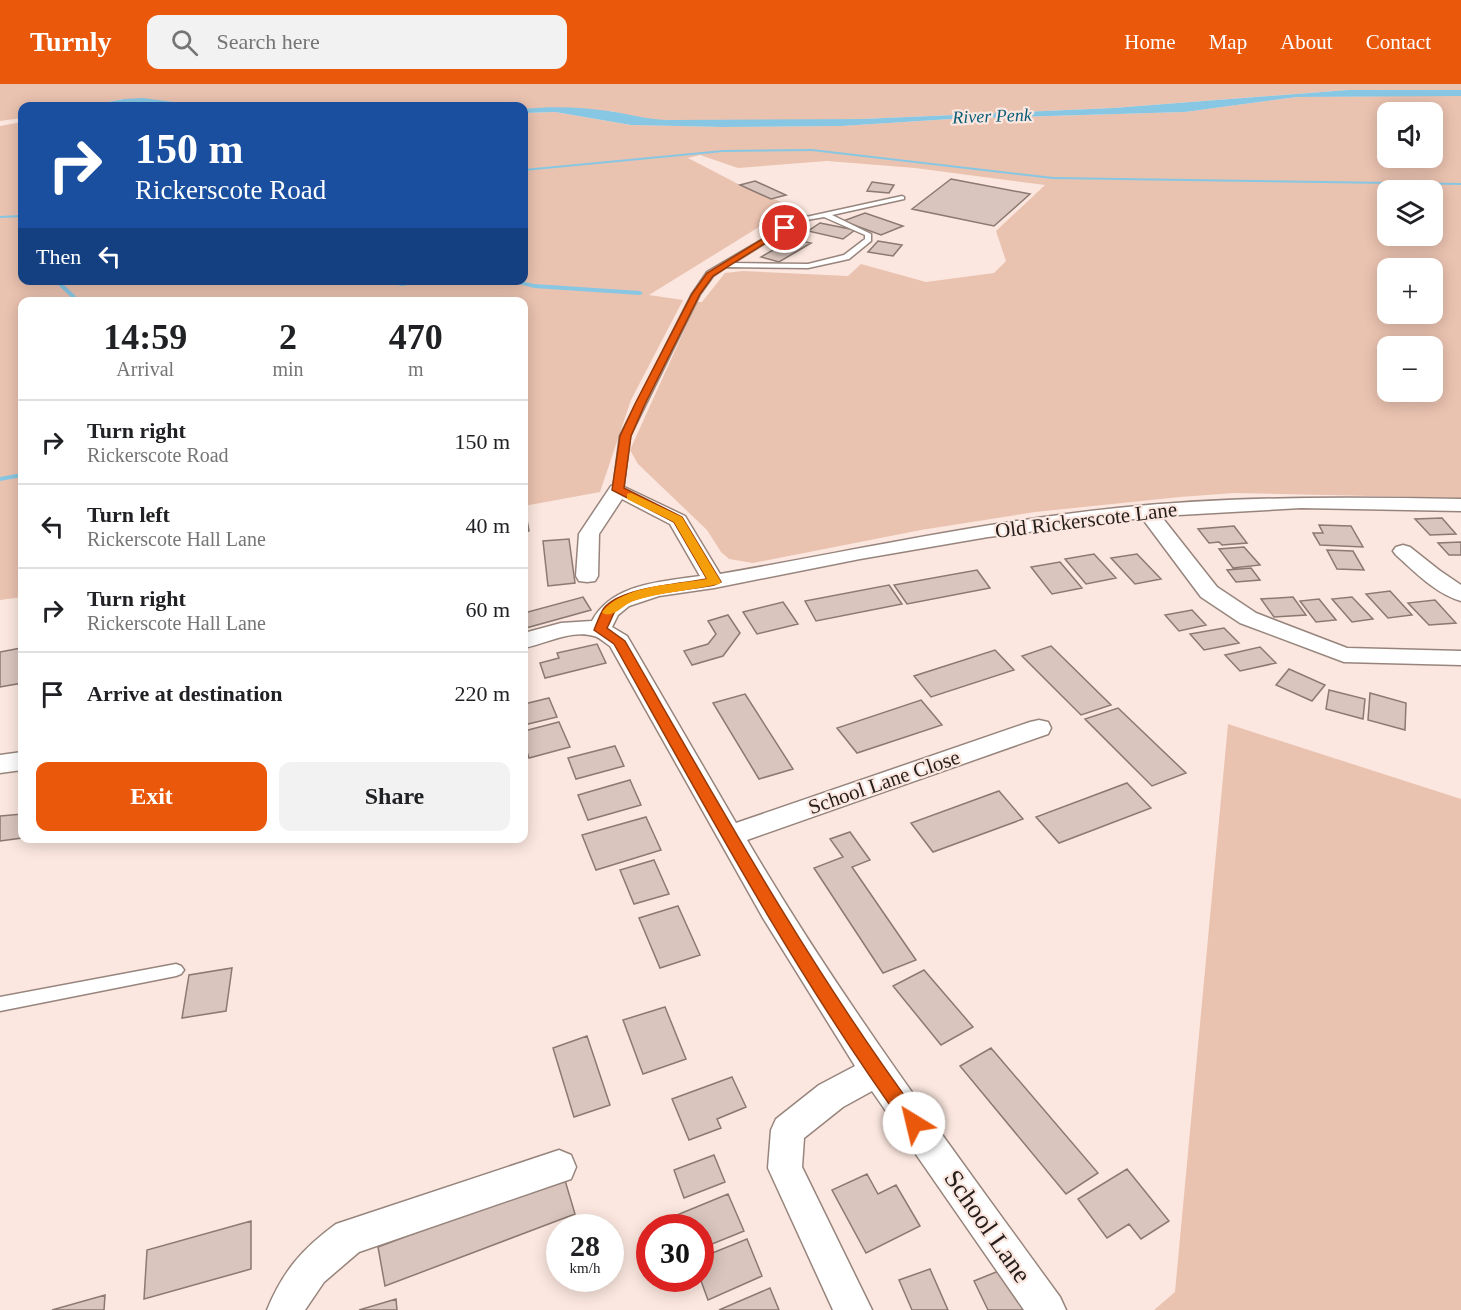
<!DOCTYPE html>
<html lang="en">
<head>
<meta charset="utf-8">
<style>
	:root { --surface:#fff; --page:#f2f2f2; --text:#202124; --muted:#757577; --line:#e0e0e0; --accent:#ea580c }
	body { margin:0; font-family:"Times New Roman",serif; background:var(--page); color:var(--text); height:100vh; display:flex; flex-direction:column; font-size:22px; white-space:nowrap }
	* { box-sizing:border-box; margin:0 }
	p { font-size:20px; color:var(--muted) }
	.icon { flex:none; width:33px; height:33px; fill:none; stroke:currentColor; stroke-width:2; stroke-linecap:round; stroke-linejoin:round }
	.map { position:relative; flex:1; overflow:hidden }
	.drawer { position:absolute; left:18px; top:213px; width:510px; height:546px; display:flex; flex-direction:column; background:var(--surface); border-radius:12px; box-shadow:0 3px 15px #0003 }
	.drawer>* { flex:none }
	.banner { position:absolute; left:18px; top:18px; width:510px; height:183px; border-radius:12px; box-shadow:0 3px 15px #0003; background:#1a4fa0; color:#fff; overflow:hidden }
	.fabs { position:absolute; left:1377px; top:18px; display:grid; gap:12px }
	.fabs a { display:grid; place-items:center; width:66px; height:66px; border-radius:12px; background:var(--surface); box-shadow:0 3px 15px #0003; font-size:30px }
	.speed { position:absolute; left:546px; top:1130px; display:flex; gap:12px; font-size:30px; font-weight:700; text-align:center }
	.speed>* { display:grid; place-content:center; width:78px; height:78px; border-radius:50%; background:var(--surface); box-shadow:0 3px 15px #0003; line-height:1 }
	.speed small { font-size:15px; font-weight:400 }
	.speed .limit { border:9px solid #d22; background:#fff; color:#111 }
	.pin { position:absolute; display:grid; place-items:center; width:51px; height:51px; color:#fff; margin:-26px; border:3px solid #fff; border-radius:50%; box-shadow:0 2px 6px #0007 }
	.me { position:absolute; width:66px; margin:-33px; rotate:324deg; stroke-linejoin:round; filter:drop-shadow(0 0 4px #0008) }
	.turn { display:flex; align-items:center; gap:21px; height:126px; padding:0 18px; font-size:27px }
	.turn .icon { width:78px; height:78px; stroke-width:2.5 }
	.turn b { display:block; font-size:42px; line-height:51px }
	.then { display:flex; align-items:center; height:57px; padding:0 18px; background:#0003; gap:12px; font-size:22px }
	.eta { display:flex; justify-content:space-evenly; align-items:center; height:102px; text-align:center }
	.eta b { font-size:36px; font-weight:800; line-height:42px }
	.button { display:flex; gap:12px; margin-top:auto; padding:12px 18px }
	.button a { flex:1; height:69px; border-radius:12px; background:var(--accent); color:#fff; font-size:24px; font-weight:800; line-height:69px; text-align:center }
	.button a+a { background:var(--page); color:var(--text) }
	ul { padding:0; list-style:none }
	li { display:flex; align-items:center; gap:18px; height:84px; padding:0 18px; border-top:2px solid var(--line) }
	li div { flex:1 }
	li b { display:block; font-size:22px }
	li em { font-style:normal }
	header { display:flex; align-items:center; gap:36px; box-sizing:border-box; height:84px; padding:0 30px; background:var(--accent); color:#fff }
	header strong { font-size:28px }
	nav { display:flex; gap:33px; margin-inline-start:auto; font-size:21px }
	.search { width:420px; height:54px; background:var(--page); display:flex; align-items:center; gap:15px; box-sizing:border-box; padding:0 21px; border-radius:12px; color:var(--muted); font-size:22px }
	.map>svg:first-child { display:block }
</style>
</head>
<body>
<header>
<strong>Turnly</strong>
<div class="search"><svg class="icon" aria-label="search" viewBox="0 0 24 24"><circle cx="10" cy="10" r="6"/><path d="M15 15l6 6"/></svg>Search here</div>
<nav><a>Home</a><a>Map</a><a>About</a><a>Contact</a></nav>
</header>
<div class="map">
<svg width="1461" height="1226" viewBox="0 0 1461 1226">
	<rect width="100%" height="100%" fill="#fbe7df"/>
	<path fill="#eac2b0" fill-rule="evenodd" d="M0 0H1461V6H1348L1113 24 861 35 731 38 649 36 611 27 524 25V22H184L174 18 124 15 87 22H22V34L0 37Z
		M1403 12H1461V414L1234 409 1180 413 1035 428 921 446 753 479 729 475 721 468 707 446 638 380 630 366 697 218H702L725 189 743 187 848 192 861 180 926 198 994 189 1006 177 996 147 1045 101 915 84 827 77 738 84 700 71 688 74 740 101 798 125 784 137 759 143 649 211 683 216 631 316 600 408 524 422V218H22V513L0 516V42L22 38V196H524V29L555 28 631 41 720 43 842 42 951 35 1185 28 1297 13ZM1388 28H1432V74H1388ZM1388 106H1432V152H1388ZM1388 184H1432V230H1388ZM1388 262H1432V308H1388Z
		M1228 640 1461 715V1226H1154L1175 1208Z"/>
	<path fill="#88c7e3" d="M1348 6H1461V12L1297 13 1185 28 951 35 842 42 720 43 631 41 555 28 524 29V25C552 22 581 23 609 27 630 30 649 36 670 36L861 35 1113 24Z
		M143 14 174 18 184 22 134 20 87 22 124 15Z"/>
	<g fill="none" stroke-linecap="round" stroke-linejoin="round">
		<path fill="#88c7e3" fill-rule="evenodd" d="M812 65 1053 93 1461 99V101L1053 95 812 67 723 68 524 87V85L723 66Z
			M22 131V133L0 134V132Z
			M79 196H101L64 201 82 218H76L55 198 58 196 61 198Z
			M375 196C384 196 392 198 400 198 411 199 425 196 436 196L402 202Z
			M504 196H515L534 200 640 207 643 209 640 211 534 204Z
			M22 389V393L0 397V393Z"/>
	</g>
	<path fill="#d9c5bd" stroke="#8b7972" stroke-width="1.5" d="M951 95 1030 110 994 142 912 125Z
		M755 97 786 111 771 115 740 101Z
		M872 98 894 101 889 109 867 107Z
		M865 129 903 142 881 151 843 137Z
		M820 139 855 146 843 155 808 147Z
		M792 155 811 159 779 178 761 173Z
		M878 157 902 161 893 172 868 168Z
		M524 425H525L529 447 524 448Z
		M1442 434 1456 450 1430 451 1415 435Z
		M1319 441 1351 442 1363 463 1320 461 1313 449H1323Z
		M1234 442 1247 459 1222 461 1219 458 1209 459 1198 445Z
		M569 455 575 499 548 502 543 457Z
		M1461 458V471H1449L1438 459Z
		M1244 463 1260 481 1233 484 1219 465Z
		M1327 466 1353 467 1364 486 1337 485Z
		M1094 470 1116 494 1086 500 1065 475Z
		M1137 470 1161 495 1135 500 1111 474Z
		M1060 478 1082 504 1052 510 1031 483Z
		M1251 484 1260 496 1236 498 1227 486Z
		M977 486 990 504 907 520 894 501Z
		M889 501 902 520 816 537 805 517Z
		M1390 507 1412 531 1388 534 1366 510Z
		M583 513 591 526 526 544 524 538V529Z
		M1293 513 1306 531 1274 533 1261 515Z
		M1352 513 1373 535 1352 538 1332 515Z
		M1319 515 1336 536 1316 538 1300 517Z
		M1435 516 1456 539 1429 541 1408 519Z
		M783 518 798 540 757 550 743 528Z
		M1192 526 1206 541 1179 547 1165 531Z
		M728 531 740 549 723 572 692 581 684 567 708 560 716 550 708 537Z
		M1224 544 1239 559 1204 566 1190 550Z
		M597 560 606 579 545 594 540 579 559 574 557 569Z
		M1051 562 1111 621 1081 631 1022 572Z
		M1260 563 1276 579 1240 587 1225 571Z
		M21 564 19 574 22 573V599L0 603V568Z
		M995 566 1014 586 931 613 914 592Z
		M1289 585 1325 601 1312 617 1276 601Z
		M1329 606 1365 615 1363 635 1326 625Z
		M1370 609 1406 619 1405 646 1368 636Z
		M745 610 793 685 759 695 713 619Z
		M549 614 557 633 524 641V620Z
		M921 616 942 641 857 669 837 644Z
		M1118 624 1186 689 1152 702 1085 635Z
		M559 638 570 663 529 674 524 659V647Z
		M615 662 624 682 576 695 568 674Z
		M630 696 641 721 588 736 578 711Z
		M1127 699 1151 724 1059 759 1036 733Z
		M999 707 1023 735 933 768 911 739Z
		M22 730V754L0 757V732Z
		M646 733 661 766 596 786 582 751Z
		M850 748 870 776 852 783 916 876 883 889 814 784 843 773 830 755Z
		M654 776 669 810 634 820 620 786Z
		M678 822 700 871 660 884 639 834Z
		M232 884 226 927 182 934 189 891Z
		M924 886 973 943 941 961 893 902Z
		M665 923 686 975 643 990 623 936Z
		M587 952 610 1021 574 1033 553 964Z
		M991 964 1098 1089 1066 1110 960 982Z
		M732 993 746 1023 717 1035 721 1044 689 1056 672 1015Z
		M714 1071 725 1098 684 1114 674 1086Z
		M1127 1085 1169 1137 1141 1155 1129 1140 1107 1154 1078 1115Z
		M867 1090 878 1110 896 1101 920 1142 866 1169 832 1106Z
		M564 1093 575 1130 385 1202 378 1163Z
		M728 1110 744 1147 700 1165V1143H681L677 1131Z
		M251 1137V1185L144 1215 147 1166Z
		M747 1155 762 1192 708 1216 700 1194V1174Z
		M1006 1184 1028 1226H988L974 1197Z
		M930 1185 948 1226H912L899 1196Z
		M770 1204 779 1226H719Z
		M105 1211 104 1226H52Z
		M396 1215 397 1226H359Z"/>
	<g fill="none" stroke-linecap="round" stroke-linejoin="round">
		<g stroke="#97857d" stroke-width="3">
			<path id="lane" d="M902 112 904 113V115L832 131 871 150V157L849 175 808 184 726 183 713 192 700 210 630 352 623 406 618 409 615 408 613 406 620 352 692 210 707 188 797 135ZM824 133 865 151V155L844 171 808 180 733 179 801 137Z
				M176 880 181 882 184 886 181 890 176 892 0 927V913Z"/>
		</g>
		<g stroke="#97857d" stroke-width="3">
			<path id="street" d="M618 400 685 432 720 490C852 467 983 438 1117 424 1232 412 1346 413 1461 415V427L1301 424 1161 432 1217 503 1256 529 1347 564 1461 567V581L1344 578 1240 539 1201 513 1142 434 988 453 860 475 714 504 659 512 629 522 618 531 612 543 627 552 630 557 736 739 1030 638 1039 636 1048 638 1051 644 1048 650 747 756C841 916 951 1063 1060 1213L1066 1226H1024L872 1007 843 1023 804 1054 802 1083 872 1226H833L768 1084 771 1046 776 1035 819 1001 855 982 763 834 610 562C605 559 599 553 594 552 571 545 545 560 524 564V549L561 539 592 537C612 499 662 498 700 492L670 440 622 415 599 450 598 492 595 497 587 498 579 497 576 492 579 450 611 402Z
				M1403 461 1410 463 1439 486 1461 501V517C1436 510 1415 488 1396 471L1393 467 1396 463Z
				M22 668V686L0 689V671Z
				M559 1066 571 1071 576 1083 571 1095 359 1168 324 1198 305 1226H267C283 1187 302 1165 336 1140Z"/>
		</g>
		<use href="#lane" fill="#fff" fill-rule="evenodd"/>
		<use href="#street" fill="#fff" fill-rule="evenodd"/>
	</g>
	<path fill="#ea580c" stroke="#983908" stroke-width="1.5" d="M782 143 789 144 713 192 700 210 645 320 631 352 624 404 682 433 721 498 714 501C689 506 633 508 615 527 612 532 610 539 607 544L625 557C718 719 809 883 920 1033L923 1039 920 1045 914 1048 907 1045C796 892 706 725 614 560L594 546C597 539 600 530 604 524 621 503 681 500 707 495L674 438 612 406 620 352 635 320 692 210 707 189Z"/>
	<path fill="#f59e0b" d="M631 409 682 433 721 498 719 500C690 507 661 508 633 517 623 521 615 533 604 530L602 528C625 500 674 501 707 495L674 438 627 415V410Z"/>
	<g text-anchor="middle" stroke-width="4.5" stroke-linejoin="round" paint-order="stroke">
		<g font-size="18" font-style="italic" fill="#085c78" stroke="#fbe7df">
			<text transform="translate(992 32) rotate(-2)" y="6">River Penk</text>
		</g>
		<g font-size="21" fill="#251e1b" stroke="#fbe7df">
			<text transform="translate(1086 436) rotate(-7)" y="7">Old Rickerscote Lane</text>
			<text transform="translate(884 698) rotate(-19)" y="7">School Lane Close</text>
		</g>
		<g font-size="26" fill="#251e1b" stroke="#fbe7df">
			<text transform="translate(988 1142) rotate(55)" y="9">School Lane</text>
		</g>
	</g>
</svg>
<div class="fabs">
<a><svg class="icon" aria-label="sound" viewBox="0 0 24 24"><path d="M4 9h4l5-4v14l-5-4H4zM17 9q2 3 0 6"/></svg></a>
<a><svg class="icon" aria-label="layers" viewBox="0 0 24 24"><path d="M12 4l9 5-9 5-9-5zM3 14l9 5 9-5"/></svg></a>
<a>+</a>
<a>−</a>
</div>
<div class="speed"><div>28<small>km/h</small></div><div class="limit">30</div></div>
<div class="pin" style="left:785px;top:144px;background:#d93025"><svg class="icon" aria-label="arrive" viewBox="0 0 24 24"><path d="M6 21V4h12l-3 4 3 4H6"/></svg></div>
<svg class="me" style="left:914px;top:1039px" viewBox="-20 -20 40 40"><circle r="19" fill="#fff"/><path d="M0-13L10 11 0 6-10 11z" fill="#ea580c"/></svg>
<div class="banner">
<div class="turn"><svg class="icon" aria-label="right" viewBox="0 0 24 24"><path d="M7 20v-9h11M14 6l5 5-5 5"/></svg><div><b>150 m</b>Rickerscote Road</div></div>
<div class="then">Then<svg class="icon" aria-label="left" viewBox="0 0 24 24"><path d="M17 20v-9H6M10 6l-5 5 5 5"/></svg></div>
</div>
<section class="drawer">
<div class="eta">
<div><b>14:59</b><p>Arrival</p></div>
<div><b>2</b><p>min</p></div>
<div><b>470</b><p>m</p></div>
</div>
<ul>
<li><svg class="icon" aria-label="right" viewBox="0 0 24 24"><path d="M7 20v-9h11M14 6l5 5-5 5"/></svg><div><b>Turn right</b><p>Rickerscote Road</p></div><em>150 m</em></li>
<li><svg class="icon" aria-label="left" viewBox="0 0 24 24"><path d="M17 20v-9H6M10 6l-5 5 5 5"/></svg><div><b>Turn left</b><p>Rickerscote Hall Lane</p></div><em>40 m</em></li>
<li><svg class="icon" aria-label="right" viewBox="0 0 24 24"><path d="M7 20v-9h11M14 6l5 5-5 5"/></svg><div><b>Turn right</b><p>Rickerscote Hall Lane</p></div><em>60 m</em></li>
<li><svg class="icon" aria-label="arrive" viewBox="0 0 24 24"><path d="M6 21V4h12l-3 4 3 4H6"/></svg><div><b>Arrive at destination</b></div><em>220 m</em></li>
</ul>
<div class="button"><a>Exit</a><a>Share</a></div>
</section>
</div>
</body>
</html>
